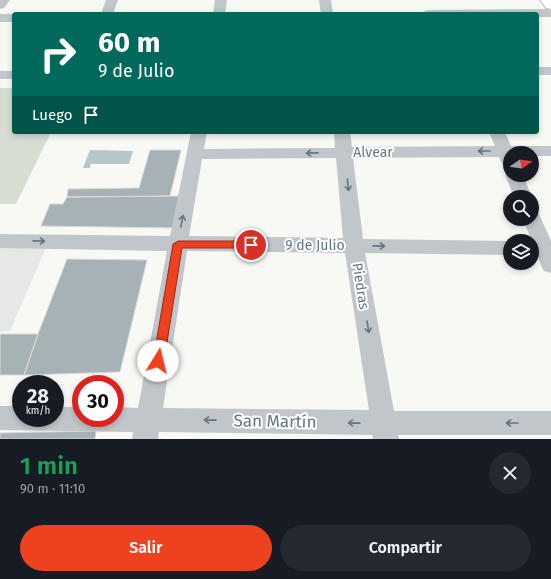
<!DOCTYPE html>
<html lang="es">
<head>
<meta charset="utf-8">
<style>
	:root { --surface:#171b24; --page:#242831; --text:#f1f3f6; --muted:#9ea1a6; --accent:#ed4120 }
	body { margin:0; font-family:"Fira Sans",sans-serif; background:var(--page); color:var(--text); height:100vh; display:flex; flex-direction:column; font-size:15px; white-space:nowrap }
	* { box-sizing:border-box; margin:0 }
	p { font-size:13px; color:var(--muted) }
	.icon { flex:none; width:22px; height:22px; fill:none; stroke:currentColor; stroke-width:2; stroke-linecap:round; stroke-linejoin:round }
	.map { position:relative; height:439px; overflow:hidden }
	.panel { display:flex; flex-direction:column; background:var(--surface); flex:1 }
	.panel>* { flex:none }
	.guide { position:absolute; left:12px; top:12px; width:527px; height:122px; border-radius:4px; box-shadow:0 2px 6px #0003; background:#00695c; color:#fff; overflow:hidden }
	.needle { width:26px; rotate:77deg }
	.controls { position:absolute; left:503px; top:146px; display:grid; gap:8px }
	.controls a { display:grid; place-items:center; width:36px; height:36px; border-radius:50%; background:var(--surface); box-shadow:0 2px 6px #0003; font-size:20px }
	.speed { position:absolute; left:12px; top:375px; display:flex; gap:8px; font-size:20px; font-weight:700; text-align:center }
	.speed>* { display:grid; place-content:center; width:52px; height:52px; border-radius:50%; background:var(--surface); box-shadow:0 2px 6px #0003; line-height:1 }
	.speed small { font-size:10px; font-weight:400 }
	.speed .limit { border:6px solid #d22; background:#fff; color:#111 }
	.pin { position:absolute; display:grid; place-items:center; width:34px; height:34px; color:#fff; margin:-17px; border:2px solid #fff; border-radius:50%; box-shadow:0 1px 4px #0007 }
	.me { position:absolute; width:44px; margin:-22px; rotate:9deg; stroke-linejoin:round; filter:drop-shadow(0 0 3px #0008) }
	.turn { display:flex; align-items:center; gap:14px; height:84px; padding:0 20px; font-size:18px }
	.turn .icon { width:52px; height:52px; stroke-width:2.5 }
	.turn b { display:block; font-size:28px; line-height:34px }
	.then { display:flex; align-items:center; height:38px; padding:0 20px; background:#0003; gap:8px; font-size:15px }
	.round { display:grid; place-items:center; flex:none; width:42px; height:42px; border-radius:21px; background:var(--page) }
	.headline { display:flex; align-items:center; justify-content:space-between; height:68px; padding:0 20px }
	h1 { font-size:24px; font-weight:600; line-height:30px; color:#1e9e55 }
	.button { display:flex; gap:8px; margin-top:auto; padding:8px 20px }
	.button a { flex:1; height:46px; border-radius:24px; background:var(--accent); color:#fff; font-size:16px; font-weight:600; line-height:46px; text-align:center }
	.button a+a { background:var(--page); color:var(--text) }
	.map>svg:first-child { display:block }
</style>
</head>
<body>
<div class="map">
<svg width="551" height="439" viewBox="0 0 551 439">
	<rect width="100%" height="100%" fill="#f8f8f5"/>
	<path fill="#e6e8e6" d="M0 245H47L10 331 0 332Z"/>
	<path fill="#d8ddd4" d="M0 88H14V132H51L16 204H0Z"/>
	<path fill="#b7c6c9" d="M90 150 133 151 129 164H91L90 168H83Z"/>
	<path fill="#a7b2b7" stroke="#dad9d7" d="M150 150H181L170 196 67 197 68 189 139 188Z
		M182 196 177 228 41 226 50 204H63L67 197Z
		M67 259 147 260 120 372 24 375 38 334Z
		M0 334H38L24 375H0Z
		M96 431 95 439H0V433Z"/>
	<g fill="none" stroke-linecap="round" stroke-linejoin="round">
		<g stroke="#b1b8bc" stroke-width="2">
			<path id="major" d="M540 0H551V9L546 8Z"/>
		</g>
		<path fill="#c0c6c9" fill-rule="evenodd" d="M0 0H10L4 8 0 9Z
			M106 0H118L113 14H101Z
			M215 0H227L225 14H213Z
			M319 0H331L333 14H321Z
			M551 9V17H537V14H423L425 11 429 10Z
			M0 14H14V22H0Z
			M537 67H551V75H537Z
			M0 71H14V79H0Z
			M191 132H207L204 149 335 148 334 132H350L352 147 495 146 489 132H505L511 146H551V156H532V153H510L509 166 503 165 499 157 353 158 363 239 511 241H510V255L365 253 394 411H551V435H398L399 439H373L372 435 159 432 158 439H132L133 432 0 430V406H21V418H55V407H81V418H115V407L138 408 167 251 0 248V234L170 236ZM336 158 343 238 189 236 202 159ZM187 251 345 253 369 410 163 408Z
			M510 170V175H523L532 197H514L505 175Z
			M532 212 539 214 551 241V273L544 271 541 265 523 219H532Z"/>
		<use href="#major" fill="#fff" fill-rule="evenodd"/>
	</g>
	<defs><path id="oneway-shaft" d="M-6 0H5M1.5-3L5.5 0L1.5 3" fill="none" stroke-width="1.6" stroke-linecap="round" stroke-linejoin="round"/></defs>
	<g stroke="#617682">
		<use href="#oneway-shaft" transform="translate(484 151) rotate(180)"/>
		<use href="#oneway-shaft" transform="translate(312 153) rotate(179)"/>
		<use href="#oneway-shaft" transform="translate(348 185) rotate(84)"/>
		<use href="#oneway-shaft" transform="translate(182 221) rotate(-79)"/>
		<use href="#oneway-shaft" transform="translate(39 241) rotate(1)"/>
		<use href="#oneway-shaft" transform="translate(379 246) rotate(1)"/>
		<use href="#oneway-shaft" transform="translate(368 327) rotate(81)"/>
		<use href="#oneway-shaft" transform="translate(210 420) rotate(-179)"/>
		<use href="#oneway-shaft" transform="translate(354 423) rotate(-179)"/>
		<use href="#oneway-shaft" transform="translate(512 423) rotate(180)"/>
	</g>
	<path fill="#ed4120" stroke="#9a2a15" d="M178 241H251L256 245 251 248H182L164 361 162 365 158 366 154 365 153 361 173 244Z"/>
	<g text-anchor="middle" stroke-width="4" stroke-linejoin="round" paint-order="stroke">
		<g font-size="14" fill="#617682" stroke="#fff">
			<text x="373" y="157">Alvear</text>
			<text x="315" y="250">9 de Julio</text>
			<text transform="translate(361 286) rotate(81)" y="5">Piedras</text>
		</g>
		<g font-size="17" fill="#617682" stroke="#fff">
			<text transform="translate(275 421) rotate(1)" y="6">San Martín</text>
		</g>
	</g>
</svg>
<div class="controls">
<a><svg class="needle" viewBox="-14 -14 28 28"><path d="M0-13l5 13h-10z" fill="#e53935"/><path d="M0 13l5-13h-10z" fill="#9ea1a6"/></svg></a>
<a><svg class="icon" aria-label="search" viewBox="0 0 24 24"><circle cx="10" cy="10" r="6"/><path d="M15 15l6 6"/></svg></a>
<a><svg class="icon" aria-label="layers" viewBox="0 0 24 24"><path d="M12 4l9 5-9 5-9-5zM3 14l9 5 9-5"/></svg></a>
</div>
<div class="speed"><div>28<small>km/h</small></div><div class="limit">30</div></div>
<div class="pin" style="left:251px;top:245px;background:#d93025"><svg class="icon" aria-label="arrive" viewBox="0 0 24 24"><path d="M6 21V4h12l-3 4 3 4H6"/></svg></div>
<svg class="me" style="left:158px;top:361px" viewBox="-20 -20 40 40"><circle r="19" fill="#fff"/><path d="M0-13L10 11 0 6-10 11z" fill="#ed4120"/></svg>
<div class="guide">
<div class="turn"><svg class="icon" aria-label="right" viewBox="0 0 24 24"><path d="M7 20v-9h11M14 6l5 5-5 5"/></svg><div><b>60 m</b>9 de Julio</div></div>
<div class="then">Luego<svg class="icon" aria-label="arrive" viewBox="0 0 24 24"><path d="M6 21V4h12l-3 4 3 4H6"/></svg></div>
</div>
</div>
<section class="panel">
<div class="headline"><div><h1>1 min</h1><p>90 m · 11:10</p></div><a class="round"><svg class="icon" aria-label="close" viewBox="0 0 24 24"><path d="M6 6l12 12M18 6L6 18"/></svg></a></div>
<div class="button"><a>Salir</a><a>Compartir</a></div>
</section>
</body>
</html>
